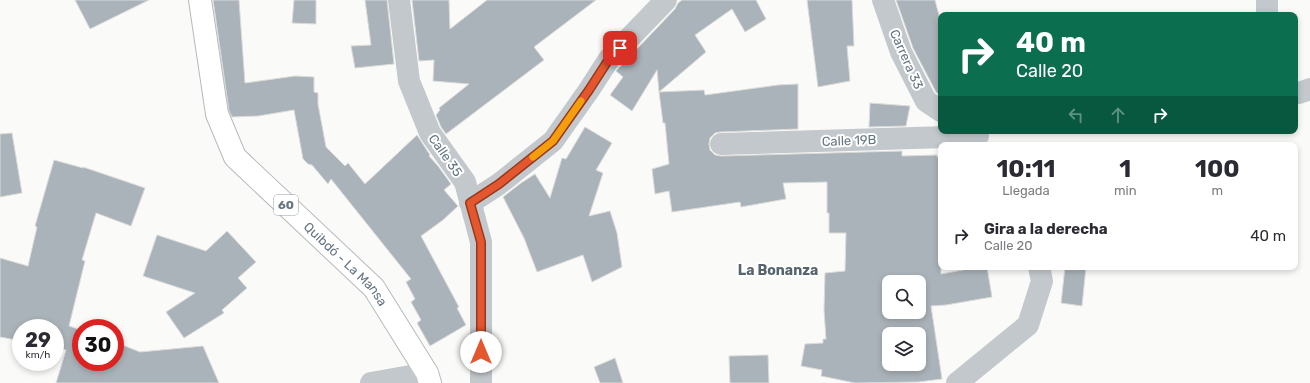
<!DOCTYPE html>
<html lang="es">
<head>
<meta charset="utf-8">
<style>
	:root { --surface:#fff; --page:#f2f2f3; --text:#2b2b33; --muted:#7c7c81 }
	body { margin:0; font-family:Rubik,sans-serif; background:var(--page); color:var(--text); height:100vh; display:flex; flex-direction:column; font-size:15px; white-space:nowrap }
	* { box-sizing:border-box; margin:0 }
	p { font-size:13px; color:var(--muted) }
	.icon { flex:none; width:22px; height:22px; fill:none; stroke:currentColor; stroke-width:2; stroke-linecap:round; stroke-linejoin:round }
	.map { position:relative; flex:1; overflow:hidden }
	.panel { position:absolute; left:938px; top:142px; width:360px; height:128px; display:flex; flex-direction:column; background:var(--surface); border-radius:8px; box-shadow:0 2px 6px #0003 }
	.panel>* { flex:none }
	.guide { position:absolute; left:938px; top:12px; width:360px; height:122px; border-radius:8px; box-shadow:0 2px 6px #0003; background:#0b6e4f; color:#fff; overflow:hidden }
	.fabs { position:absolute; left:882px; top:275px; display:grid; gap:8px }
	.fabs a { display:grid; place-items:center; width:44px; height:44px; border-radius:8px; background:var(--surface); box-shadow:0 2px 6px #0003; font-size:20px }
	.speed { position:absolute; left:12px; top:319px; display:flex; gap:8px; font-size:20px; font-weight:700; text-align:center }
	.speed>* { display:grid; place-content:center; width:52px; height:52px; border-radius:50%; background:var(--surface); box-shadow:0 2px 6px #0003; line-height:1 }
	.speed small { font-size:10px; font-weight:400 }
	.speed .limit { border:6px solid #d22; background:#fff; color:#111 }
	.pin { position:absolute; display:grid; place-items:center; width:34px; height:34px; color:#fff; margin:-17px; border-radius:8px; box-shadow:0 2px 6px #0006 }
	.me { position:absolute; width:44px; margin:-22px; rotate:0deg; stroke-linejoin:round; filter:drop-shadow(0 0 3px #0008) }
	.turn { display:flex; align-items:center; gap:14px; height:84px; padding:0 12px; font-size:18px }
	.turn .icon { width:52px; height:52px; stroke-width:2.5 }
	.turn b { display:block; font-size:28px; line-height:34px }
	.lanes { display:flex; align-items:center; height:38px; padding:0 12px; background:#0003; justify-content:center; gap:20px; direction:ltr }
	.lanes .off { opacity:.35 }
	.eta { display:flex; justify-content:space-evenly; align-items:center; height:68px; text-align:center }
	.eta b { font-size:24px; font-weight:700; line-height:28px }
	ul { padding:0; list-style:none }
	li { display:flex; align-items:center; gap:12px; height:52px; padding:0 12px }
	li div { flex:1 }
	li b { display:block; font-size:15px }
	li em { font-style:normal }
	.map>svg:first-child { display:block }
</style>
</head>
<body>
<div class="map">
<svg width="1310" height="383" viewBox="0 0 1310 383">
	<rect width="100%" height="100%" fill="#fafaf8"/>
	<path fill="#aab3b9" stroke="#dcdcda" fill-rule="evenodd" d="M75 0H149L90 29Z
		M213 0H239L245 83 295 76 314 77V92L318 93V104L326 147 345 166 348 163 365 184 417 135 430 155 429 156 438 166 451 184 444 190 458 206 443 220 421 236 459 307 457 308 466 325 430 346 417 323 421 320 411 302 415 299 406 282 411 279 331 179 328 184 312 165 308 164 303 159 294 110 258 116 232 117 229 111Z
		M294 0H316V24L292 23Z
		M365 0H387L394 64 355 68 351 46 371 45Z
		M412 0H449L450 29 487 0H596L534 47 544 60 446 134 441 127 436 115 440 110 439 108 469 84 433 81 434 60 419 61Z
		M682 0H756L766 19 745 32 732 9 695 35 706 52 659 92 657 70 632 111 610 95 623 77 616 71 675 9 678 3Z
		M807 0H852L854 46H847L850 81 818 87Z
		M896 0H935L941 23V96L936 92 913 48Z
		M798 84V129L720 132 715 133 710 138 709 144 710 150 715 155 721 156 902 151V156L937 155V157H941V274L979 267H987L992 297 946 305 931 306 942 379 918 382 855 383 821 376 822 370 801 366 805 344 823 343V339H826L824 310 825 273 845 271 846 233H829V213H827V182L783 183 786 199 741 207 740 202 672 212 669 191 655 194 652 169 669 164 665 123H663L659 92 704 90 705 95 778 85ZM889 282H919V312H889ZM889 334H919V364H889Z
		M870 103 910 106 906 126 869 127Z
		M585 127 612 143 596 170 603 173 589 216 610 211 617 233 622 267 592 282 583 255 537 272 524 238 503 197 521 183 535 174 550 198 562 158 566 159Z
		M12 133 22 193 0 197V134Z
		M54 160 83 168V167L145 188 131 226 96 213 82 260 85 261 69 326 81 330V362H115V342L140 352 203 346 219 383H56L66 350 55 346V328H21V341L0 337V258L28 266 37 227 35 226Z
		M227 231 256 262 238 278 247 288 222 310 224 313 184 338 166 312 195 293 143 276 157 235 206 251Z
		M1065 267H1086L1082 306 1061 303Z
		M768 355 769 383H730L729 356Z
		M615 358 623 383H600L594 367Z"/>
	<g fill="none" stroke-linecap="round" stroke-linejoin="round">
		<g stroke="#b5babe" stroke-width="24">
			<g id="major">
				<path id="s1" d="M200 0 217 114 235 157 374 288 427 373 430 383"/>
			</g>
		</g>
		<path stroke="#c3c8cc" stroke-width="22" d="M399 0 409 81 430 133 465 182 481 242V383
			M883 0 901 52 926 101 941 111
			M1267 15V0
			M1295 93H1299L1310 89
			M721 144 978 136
			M470 203 499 184 553 141 589 90 609 59 666 0
			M371 383 427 373
			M957 383 1028 325 1042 281 1039 267"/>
		<use href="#major" stroke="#fff" stroke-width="22"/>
	</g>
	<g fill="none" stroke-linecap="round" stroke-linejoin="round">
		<g stroke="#94391e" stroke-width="10">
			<path id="route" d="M481 352V242L470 203 499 184 553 141 589 90 609 59 620 48"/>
		</g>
		<use href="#route" stroke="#e4572e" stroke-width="7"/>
		<path stroke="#f59e0b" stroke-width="7" d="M533 157 553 141 581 101"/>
	</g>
	<g text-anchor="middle" stroke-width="4" stroke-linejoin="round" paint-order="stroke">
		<rect fill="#fff" stroke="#939fa8" stroke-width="1" x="274" y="195" width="24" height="20" rx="3"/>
		<g font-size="12" font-weight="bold" fill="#657683">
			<text x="286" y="209">60</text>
		</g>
		<g font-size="13" fill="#657683" stroke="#fff">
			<text transform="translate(907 59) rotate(66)" y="5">Carrera 33</text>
			<text transform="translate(849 140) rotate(-2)" y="5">Calle 19B</text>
			<text transform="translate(446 155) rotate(55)" y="5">Calle 35</text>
			<text dy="5" stroke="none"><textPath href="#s1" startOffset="316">Quibdó - La Mansa</textPath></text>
		</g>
		<g font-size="14" font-weight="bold" fill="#57646e" stroke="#fff">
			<text x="778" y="275">La Bonanza</text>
		</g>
	</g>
</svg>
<div class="fabs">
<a><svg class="icon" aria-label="search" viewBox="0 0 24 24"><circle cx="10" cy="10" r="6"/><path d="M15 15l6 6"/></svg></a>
<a><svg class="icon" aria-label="layers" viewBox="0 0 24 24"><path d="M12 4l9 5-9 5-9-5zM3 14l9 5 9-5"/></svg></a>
</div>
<div class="speed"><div>29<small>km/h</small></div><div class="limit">30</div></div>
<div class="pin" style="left:620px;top:48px;background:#d93025"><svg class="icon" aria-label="arrive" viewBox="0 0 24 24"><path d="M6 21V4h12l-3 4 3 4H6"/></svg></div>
<svg class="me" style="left:481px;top:352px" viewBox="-20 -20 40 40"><circle r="19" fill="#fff"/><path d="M0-13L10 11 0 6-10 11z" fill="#e4572e"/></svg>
<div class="guide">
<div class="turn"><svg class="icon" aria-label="right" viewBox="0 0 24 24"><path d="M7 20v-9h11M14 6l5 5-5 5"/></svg><div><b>40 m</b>Calle 20</div></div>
<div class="lanes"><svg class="icon off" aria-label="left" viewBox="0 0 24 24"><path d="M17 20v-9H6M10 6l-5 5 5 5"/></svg><svg class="icon off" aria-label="ahead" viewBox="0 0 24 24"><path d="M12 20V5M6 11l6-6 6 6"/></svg><svg class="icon" aria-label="right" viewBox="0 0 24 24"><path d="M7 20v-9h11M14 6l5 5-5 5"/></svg></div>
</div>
<section class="panel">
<div class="eta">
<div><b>10:11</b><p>Llegada</p></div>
<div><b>1</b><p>min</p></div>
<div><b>100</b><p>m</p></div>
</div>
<ul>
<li><svg class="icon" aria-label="right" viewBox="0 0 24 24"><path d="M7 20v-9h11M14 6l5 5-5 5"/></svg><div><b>Gira a la derecha</b><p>Calle 20</p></div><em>40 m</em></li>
</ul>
</section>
</div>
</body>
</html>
